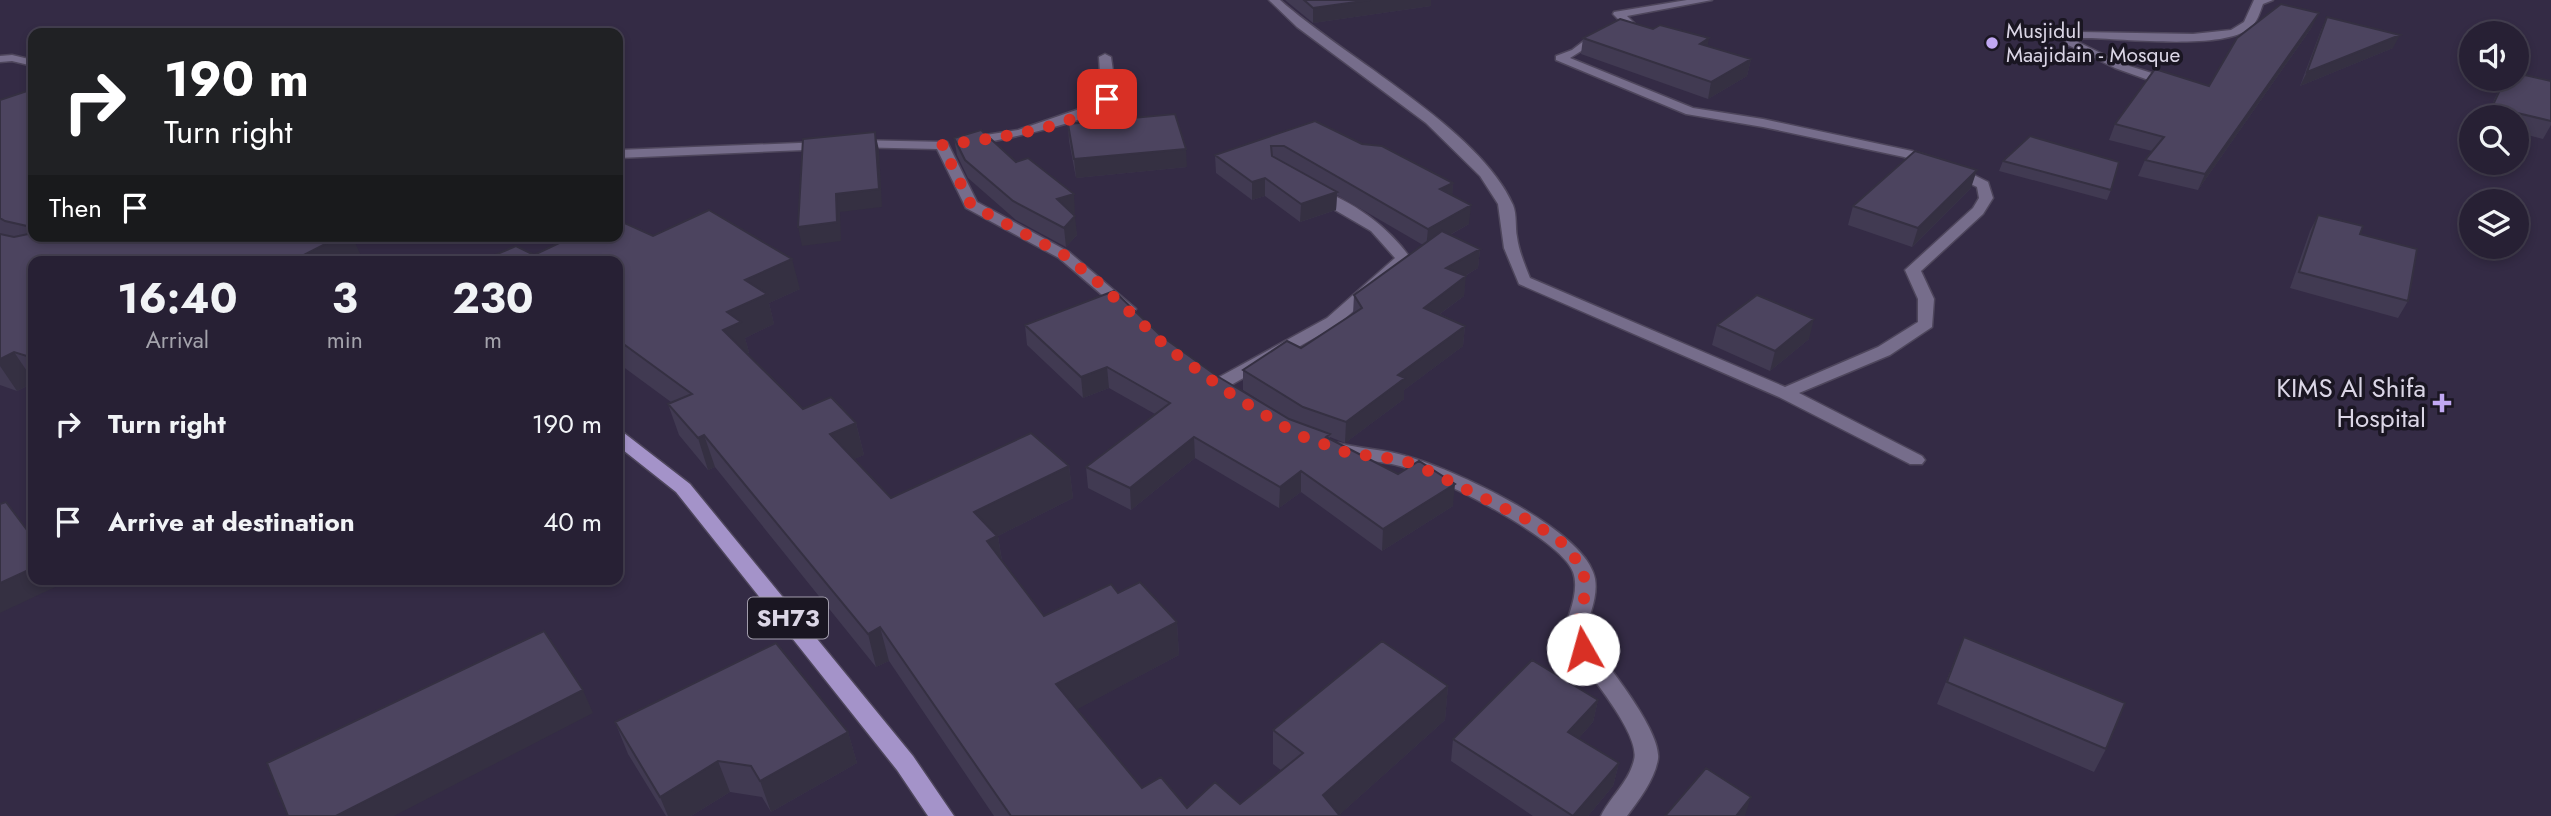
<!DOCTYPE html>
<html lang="en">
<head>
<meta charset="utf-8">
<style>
	:root { --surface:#272034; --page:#2f283c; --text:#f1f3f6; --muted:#a4a3ac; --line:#433e4f }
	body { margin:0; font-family:Jost,sans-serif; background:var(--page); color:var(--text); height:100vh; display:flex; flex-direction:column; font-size:26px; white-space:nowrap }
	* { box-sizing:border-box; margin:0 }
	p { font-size:23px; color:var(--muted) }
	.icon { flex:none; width:38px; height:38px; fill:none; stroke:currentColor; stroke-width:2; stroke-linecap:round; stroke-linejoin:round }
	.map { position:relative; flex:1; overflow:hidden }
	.side { position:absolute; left:28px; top:256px; width:595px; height:329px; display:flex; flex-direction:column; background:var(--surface); border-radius:14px; box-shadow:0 4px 10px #0003,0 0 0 2px var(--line) }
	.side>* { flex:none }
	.guide { position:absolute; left:28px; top:28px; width:595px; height:214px; border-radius:14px; box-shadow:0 4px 10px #0003,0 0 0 2px var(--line); background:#202124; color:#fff; overflow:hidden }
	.tools { position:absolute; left:2459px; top:21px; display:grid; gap:14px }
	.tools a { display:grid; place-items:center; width:70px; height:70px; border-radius:50%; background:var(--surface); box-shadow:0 4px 10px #0003,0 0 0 2px var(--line); font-size:35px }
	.pin { position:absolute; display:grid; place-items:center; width:60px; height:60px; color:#fff; margin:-30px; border-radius:14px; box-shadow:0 4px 10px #0006 }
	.me { position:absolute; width:77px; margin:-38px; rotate:353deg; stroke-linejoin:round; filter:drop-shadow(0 0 5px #0008) }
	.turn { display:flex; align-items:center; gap:24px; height:147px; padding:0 21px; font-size:32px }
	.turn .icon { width:91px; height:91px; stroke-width:2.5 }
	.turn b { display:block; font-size:49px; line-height:60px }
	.then { display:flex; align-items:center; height:66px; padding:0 21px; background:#0003; gap:14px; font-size:26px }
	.eta { display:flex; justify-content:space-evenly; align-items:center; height:119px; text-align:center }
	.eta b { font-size:42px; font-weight:700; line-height:49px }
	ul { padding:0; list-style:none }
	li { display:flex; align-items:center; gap:21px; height:98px; padding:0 21px }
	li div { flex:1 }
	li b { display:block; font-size:26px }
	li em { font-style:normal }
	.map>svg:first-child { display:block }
</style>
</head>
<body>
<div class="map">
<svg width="2551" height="816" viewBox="0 0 2551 816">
	<rect width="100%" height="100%" fill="#342b45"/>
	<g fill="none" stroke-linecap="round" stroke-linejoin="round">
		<g stroke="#4e465c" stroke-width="3">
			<path id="minor" d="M1269 0H1280C1344 57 1480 129 1513 205 1517 215 1515 227 1517 237 1519 252 1525 265 1530 278L1785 387 1878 347 1918 322V299L1905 270 1973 208 1979 198 1977 187 1940 169 1904 157 1763 127 1686 114 1556 60V56L1572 50 1589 37 1622 23 1613 14 1614 12 1687 0H1712L1627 16 1635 24 1633 26 1597 41 1570 58 1693 108 1763 119 1912 151 1950 163 1988 182 1993 198 1983 214 1921 271 1934 299 1932 327 1890 355 1799 393 1922 456 1925 460 1922 464H1910L1779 397 1519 284 1504 248 1498 204 1480 176 1426 123 1297 27Z
				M2254 0H2273L2263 4C2260 12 2257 23 2250 28 2222 51 2121 38 2083 38L2078 42 2123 64 2158 75V81L2154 82 2115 68 2064 43 2080 32 2193 34 2231 30 2244 22Z
				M1105 54 1111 57C1113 73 1118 90 1107 105 1094 122 991 142 966 146L959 142 966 138 1018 130 1094 104 1101 90 1099 57Z
				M12 55 33 60V66L12 61 0 62V56Z
				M855 140 947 142 977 202 1069 252 1136 309 1134 312H1122L1059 258 966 208 937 149 850 147V141Z
				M824 142 831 146 829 149 618 158V150Z
				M1316 189C1351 199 1391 229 1411 259L1339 324 1224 389H1212L1209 385 1212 381 1327 318 1395 258 1371 231 1311 196V190Z
				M1338 443C1360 449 1384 449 1406 456 1453 469 1576 526 1593 572 1601 591 1589 616 1584 634 1602 658 1662 730 1658 759 1655 779 1639 800 1627 816H1601C1610 797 1629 782 1634 760 1642 732 1577 661 1562 635 1568 617 1580 591 1573 572 1561 538 1436 476 1400 466 1378 460 1354 461 1332 453L1329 449Z"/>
		</g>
		<g stroke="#4e465c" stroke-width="3">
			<path id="primary" d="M618 432 624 433 690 484 913 756 954 816H928L897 770 676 492 618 446Z"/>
		</g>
		<use href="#minor" fill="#766d8b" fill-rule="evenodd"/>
		<use href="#primary" fill="#a493c9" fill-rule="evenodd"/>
	</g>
	<path fill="#413a52" d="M1285 0H1431V6L1313 23Z
		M2327 17 2393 48 2300 86 2321 30Z
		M2312 27 2198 190 2138 176 2145 160 2152 151 2109 140 2115 124 2209 86Z
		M1583 38 1708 46 1751 59 1747 76 1708 99 1581 54Z
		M2504 79 2551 81V125L2543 139 2516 132V117H2486Z
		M33 89V236L363 260 33 261V383L17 391 0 385V100Z
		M1315 121 1362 144 1453 183 1452 195 1469 224 1450 235 1480 249 1478 268 1465 276 1464 296 1440 314 1465 326 1463 346 1404 390V399L1345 443 1330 437V439L1453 506 1382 551 1301 492 1279 508 1195 458 1131 510 1088 488 1086 467 1155 414 1109 388 1083 398 1027 345 1025 325 1160 335 1217 376 1291 420 1243 390V370L1301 348 1353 314 1354 295 1423 245 1337 195 1336 210 1300 222 1265 196 1252 200 1216 173 1215 155Z
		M1068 124 1187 167 1076 178 1069 141Z
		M954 138 1075 213 1073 214 1077 235 1066 247 1016 220 968 178 957 155Z
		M2003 161 2111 190 2107 200 1999 171Z
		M1971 188 1912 247 1848 225 1853 206Z
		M2318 215 2360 234 2408 301 2398 318 2290 288 2310 231Z
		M653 236 800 289 769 303 774 324 745 338 749 352 747 354 803 409 856 423 864 455 854 459 891 498 1069 466 1073 498 998 536 1002 561 1044 616 1118 593 1177 622 1179 655 1077 709 1142 788 1187 808 1240 804 1282 771 1273 764V730L1448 686 1445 720 1339 815 1340 816H994L889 661 876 667 715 467 708 470 679 435 668 404 671 402 618 363V261L534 255Z
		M1717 325 1809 339 1770 371 1712 345Z
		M1964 637 2106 749 2094 772 1937 704Z
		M1598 700 1593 722 1578 739 1619 763 1613 786 1588 816H1533L1451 761 1453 739Z
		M615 722 848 732 857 763 771 812 762 797 730 792 691 816H666L628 754Z"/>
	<path fill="#353042" d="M1370 0H1431V6L1313 23V8Z
		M2319 13 2312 27 2198 190 2205 174Z
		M2400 35 2393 48 2300 86 2307 72Z
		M1709 38 1706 55 1700 44Z
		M1751 59 1747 76 1708 99 1711 82Z
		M875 132 879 150 882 207 840 212 841 241 802 246 798 227 836 194Z
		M1186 149 1187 167 1076 178 1074 159Z
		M1977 170 1971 188 1912 247 1918 228Z
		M1265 178V196L1252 200V182Z
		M1453 183 1452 202 1440 189Z
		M1337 192 1336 210 1300 222 1301 204Z
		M1074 194 1075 213 1059 218 1057 199Z
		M1471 205 1469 224 1426 248 1428 229Z
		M1075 216 1077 235 1066 247 1064 228Z
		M341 236H352L363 260 292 261Z
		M1480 249 1478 268 1444 288 1446 268Z
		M792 259 800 289 769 303 774 324 745 338 749 352 732 361 723 330 727 312 745 280Z
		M1466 276 1464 296 1422 327 1424 308Z
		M1814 319 1809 339 1770 371 1775 351Z
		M1465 326 1463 346 1404 390V399L1345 443 1346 422 1398 375Z
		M14 352 33 380V383L17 391 0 366V359Z
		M1107 367 1109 388 1083 398 1081 377Z
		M856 423 864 455 838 466 830 434Z
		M704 435 715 467 708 470 698 438Z
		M1194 437 1195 458 1131 510 1130 488Z
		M1069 466 1073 498 998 536 1003 569 992 574 974 512Z
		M1301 471V492L1279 508 1280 487Z
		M1455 484 1453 506 1382 551 1383 529Z
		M33 568V579H64L66 582 0 613V583Z
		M1177 622 1179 655 1061 718 1056 684Z
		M880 627 889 661 876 667 868 634Z
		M1448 686 1445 720 1338 816 1323 795Z
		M583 690 593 713 394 816H336Z
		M1598 700 1593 722 1564 755 1568 732Z
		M848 732 857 763 771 812 760 781Z
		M718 761 730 792 691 816H668L660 797Z
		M1619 763 1613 786 1588 816H1573Z
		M1751 797 1745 816H1736Z"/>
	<path fill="#4c445f" stroke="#353042" stroke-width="2" d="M1304 0H1370L1313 8Z
		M2281 4 2319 13 2205 174 2145 160 2164 137 2115 124 2155 69 2209 86 2237 38Z
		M2327 17 2400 35 2307 72Z
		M1620 19 1653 29 1660 25 1709 38 1700 44 1751 59 1711 82 1583 38Z
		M2516 73 2551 81V121L2492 107 2505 79H2516Z
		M33 89V230L31 227 5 221 0 218V100Z
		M1175 114 1186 149 1074 159 1068 124Z
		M1315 121 1362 144 1382 146 1453 183 1440 189 1471 205 1428 229 1284 146H1271L1272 156 1337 192 1301 204 1265 178 1252 182 1215 155Z
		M981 130 1016 162 1028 158 1074 194 1057 199 1075 216 1064 228 1013 201 965 160 954 138Z
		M875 132 879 189 836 194 837 222 798 227 803 139Z
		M2030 136 2119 162 2111 190 2003 161Z
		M1915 151 1977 170 1918 228 1853 206Z
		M709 210 792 259 745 280 767 294 727 312 741 322 723 330 803 409 831 397 856 423 830 434 891 498 1031 433 1069 466 974 512 997 536 987 541 1044 616 1111 584 1118 593 1140 582 1177 622 1056 684 1142 788 1161 777 1187 808 1215 782 1240 804 1303 753 1273 730 1382 641 1448 686 1323 795 1340 816H1011L880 627 868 634 704 435 698 438 668 404 692 394 618 340V261H481L516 246 534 255 574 236H618V220L653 236Z
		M2318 215 2363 226 2360 234 2417 249 2408 301 2299 272Z
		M1442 231 1480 249 1446 268 1466 276 1424 308 1465 326 1398 375 1405 378 1346 422 1303 407 1243 370 1287 341 1301 348 1362 308 1354 295Z
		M33 233V236H341L292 261H33V358L14 352 0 359V234L14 237Z
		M1114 291 1160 335 1217 376 1289 419 1330 434 1326 437 1398 474 1419 461 1455 484 1383 529 1301 471 1280 487 1194 437 1130 488 1086 467 1170 403 1107 367 1081 377 1025 325Z
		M1757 295 1814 319 1775 351 1717 325Z
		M6 502 33 538V568L0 583V504Z
		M544 631 583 690 336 816H288L267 763Z
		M1964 637 2125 703 2106 749 1947 682Z
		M776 643 848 732 760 781 751 766 718 761 660 797 615 722Z
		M1532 660 1598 700 1568 732 1619 763 1573 816 1453 739Z
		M1706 768 1751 797 1736 816H1665Z"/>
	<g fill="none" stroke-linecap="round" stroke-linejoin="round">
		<path stroke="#d93025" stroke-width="12" stroke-dasharray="0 21.6" d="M1107 99C1073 130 987 139 942 145L971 205 1064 255 1100 284 1169 349 1228 392 1296 434 1348 453 1403 460 1431 472 1532 522 1564 544 1584 570V599L1573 635 1583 649"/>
	</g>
	<g fill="#c1a8f3" stroke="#1a1622" stroke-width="2.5">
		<circle cx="1992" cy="43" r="7"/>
		<path d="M2438.5 392.5h7v7h7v7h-7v7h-7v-7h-7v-7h7z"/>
	</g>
	<g text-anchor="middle" stroke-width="7" stroke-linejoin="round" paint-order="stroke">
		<g font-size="21" fill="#dbd6e6" stroke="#1a1622" text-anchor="start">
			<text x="2006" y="38">Musjidul<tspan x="2006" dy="24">Maajidain - Mosque</tspan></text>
		</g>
		<rect fill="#1a1622" stroke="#a19cab" stroke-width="2" x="748" y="597.5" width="80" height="41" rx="5"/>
		<g font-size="24" font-weight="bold" fill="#dbd6e6">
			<text x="788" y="626">SH73</text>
		</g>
		<g font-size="26" fill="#dbd6e6" stroke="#1a1622" text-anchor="end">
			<text x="2426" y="397">KIMS Al Shifa<tspan x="2426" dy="30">Hospital</tspan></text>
		</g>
	</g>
</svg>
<div class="tools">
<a><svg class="icon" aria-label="sound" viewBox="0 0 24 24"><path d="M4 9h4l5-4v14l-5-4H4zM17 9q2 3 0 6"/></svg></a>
<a><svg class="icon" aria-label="search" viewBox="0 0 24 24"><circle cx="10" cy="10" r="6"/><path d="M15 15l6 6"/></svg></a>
<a><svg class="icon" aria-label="layers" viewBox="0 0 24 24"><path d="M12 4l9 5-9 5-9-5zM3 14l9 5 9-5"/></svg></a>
</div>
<div class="pin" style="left:1107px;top:99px;background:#d93025"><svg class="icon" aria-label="arrive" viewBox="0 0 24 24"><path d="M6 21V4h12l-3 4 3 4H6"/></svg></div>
<svg class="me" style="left:1583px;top:649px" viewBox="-20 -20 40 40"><circle r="19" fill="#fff"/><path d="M0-13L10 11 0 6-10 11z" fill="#d93025"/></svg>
<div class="guide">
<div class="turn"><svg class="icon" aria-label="right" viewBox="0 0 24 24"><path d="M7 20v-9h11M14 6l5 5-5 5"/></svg><div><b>190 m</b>Turn right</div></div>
<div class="then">Then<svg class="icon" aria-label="arrive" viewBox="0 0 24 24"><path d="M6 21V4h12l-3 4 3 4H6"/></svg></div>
</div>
<section class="side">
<div class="eta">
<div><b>16:40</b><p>Arrival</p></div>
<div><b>3</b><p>min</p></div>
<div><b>230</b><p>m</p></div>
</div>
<ul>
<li><svg class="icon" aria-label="right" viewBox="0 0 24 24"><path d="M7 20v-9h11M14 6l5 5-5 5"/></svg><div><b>Turn right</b></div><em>190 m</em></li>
<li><svg class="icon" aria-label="arrive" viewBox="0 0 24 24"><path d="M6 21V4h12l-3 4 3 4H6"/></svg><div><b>Arrive at destination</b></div><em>40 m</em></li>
</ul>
</section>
</div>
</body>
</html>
